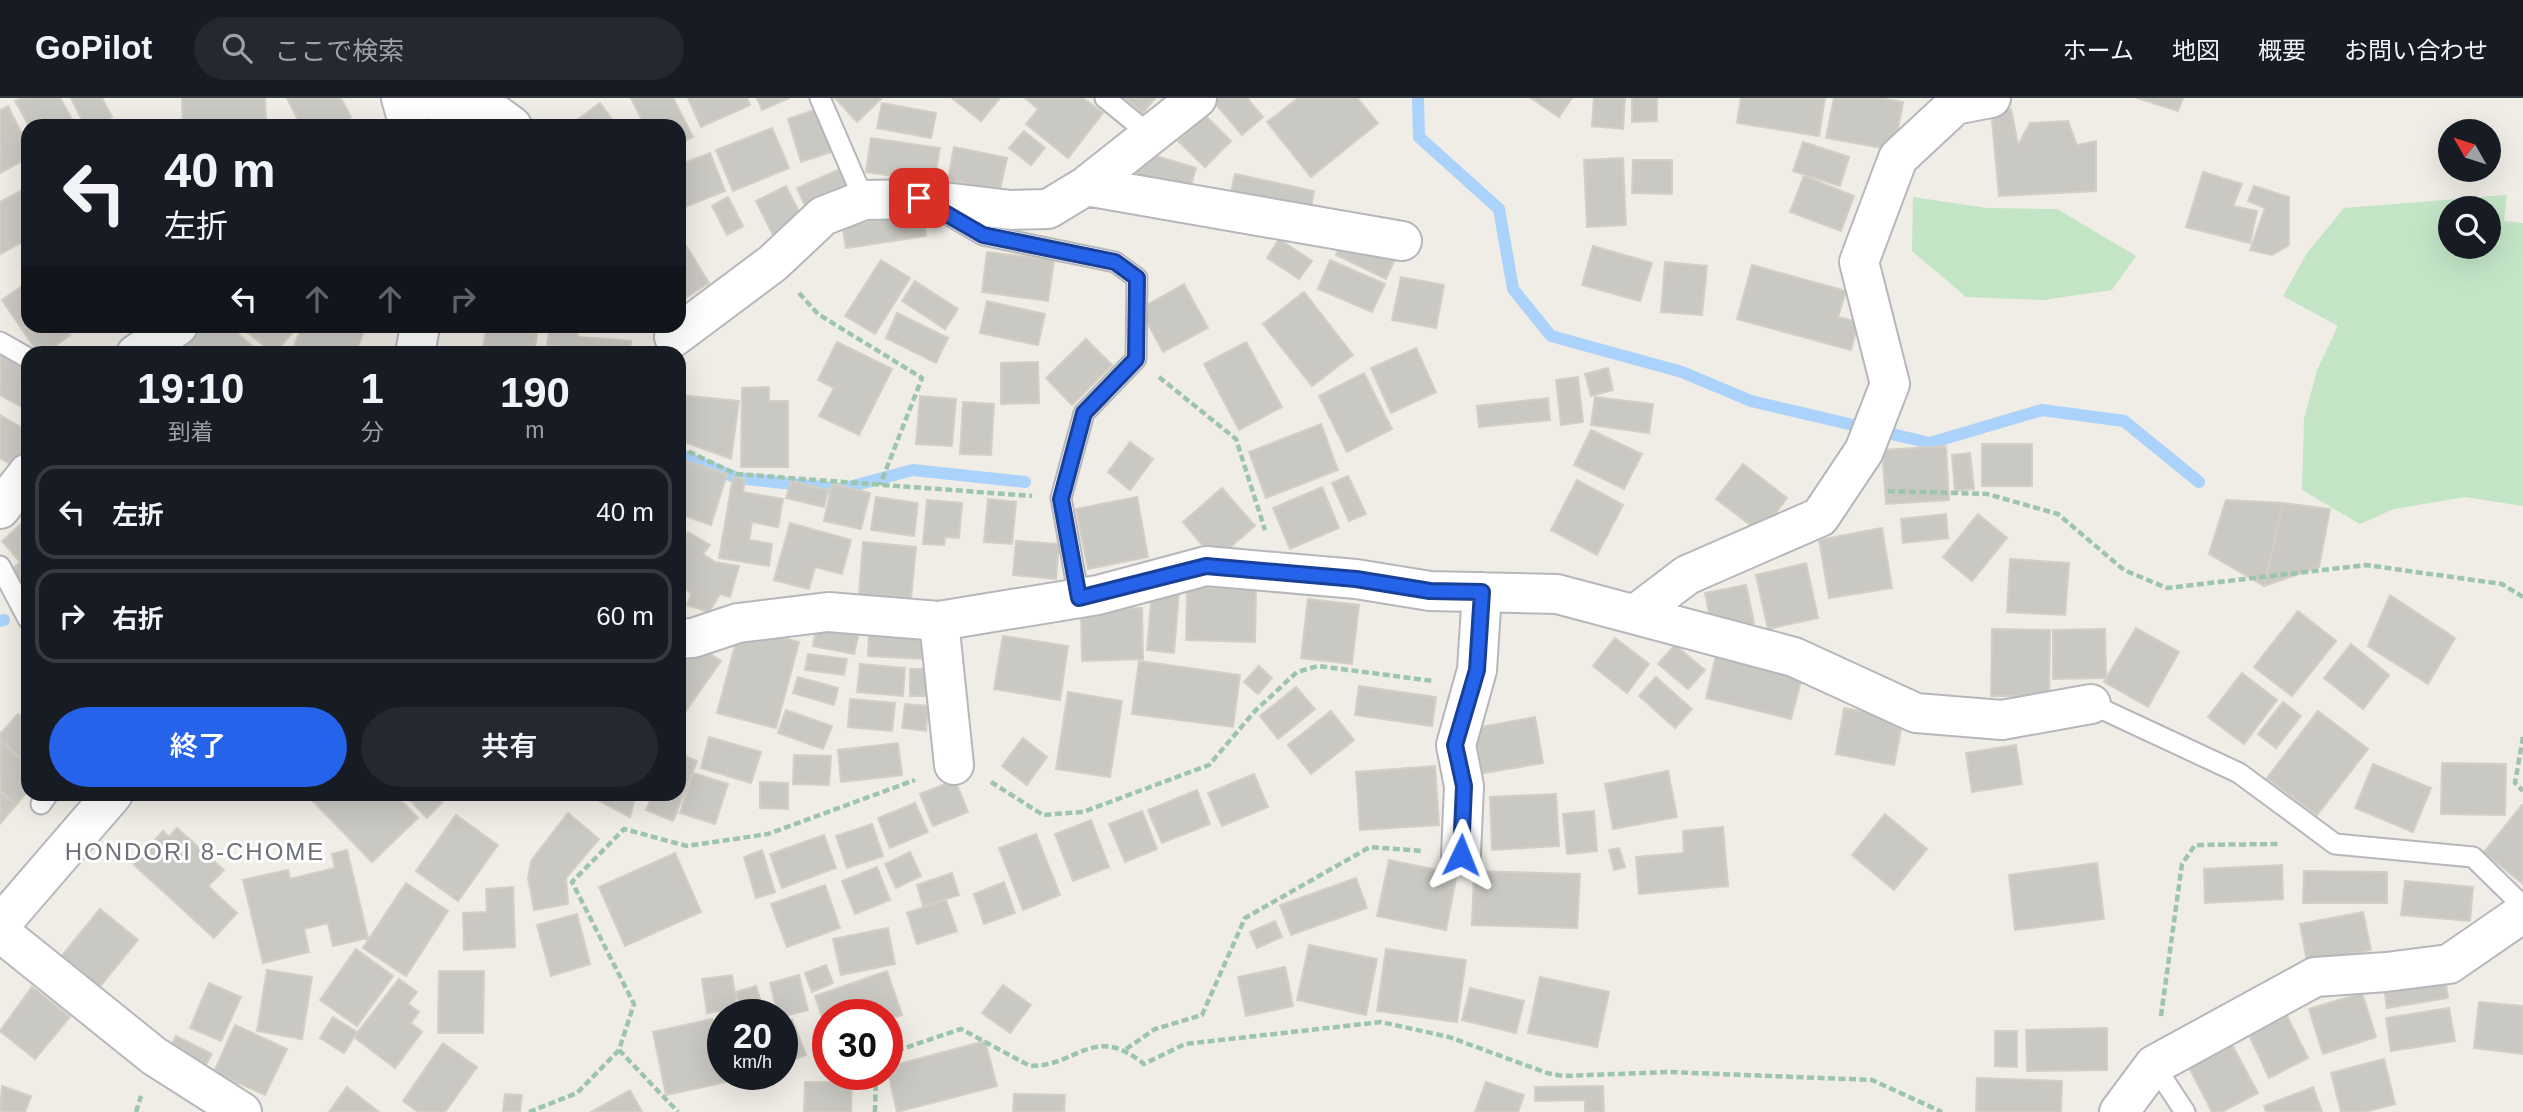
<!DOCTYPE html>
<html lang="ja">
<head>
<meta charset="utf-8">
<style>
	:root { --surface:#171b24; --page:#242831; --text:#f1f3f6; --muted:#9ea1a6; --line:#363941; --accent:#2563eb }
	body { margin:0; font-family:Helvetica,"Noto Sans JP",sans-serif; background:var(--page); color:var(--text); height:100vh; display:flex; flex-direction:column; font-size:26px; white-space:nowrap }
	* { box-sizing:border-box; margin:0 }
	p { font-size:23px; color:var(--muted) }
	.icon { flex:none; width:38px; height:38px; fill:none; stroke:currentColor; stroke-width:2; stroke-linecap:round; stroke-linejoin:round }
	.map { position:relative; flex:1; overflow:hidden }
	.sheet { position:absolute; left:21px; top:248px; width:665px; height:455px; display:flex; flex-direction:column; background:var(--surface); border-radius:21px; box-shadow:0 7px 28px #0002 }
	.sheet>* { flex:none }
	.top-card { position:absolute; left:21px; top:21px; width:665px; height:214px; border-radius:21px; box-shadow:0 7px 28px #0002; background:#171b24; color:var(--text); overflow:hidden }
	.needle { width:46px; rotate:309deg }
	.buttons { position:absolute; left:2438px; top:21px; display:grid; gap:14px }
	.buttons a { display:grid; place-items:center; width:63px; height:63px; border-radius:50%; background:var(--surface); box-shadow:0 7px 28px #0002; font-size:35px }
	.speed { position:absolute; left:707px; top:901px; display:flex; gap:14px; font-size:35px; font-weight:700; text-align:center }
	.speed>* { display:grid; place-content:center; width:91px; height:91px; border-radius:50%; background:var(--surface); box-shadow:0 7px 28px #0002; line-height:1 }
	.speed small { font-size:18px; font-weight:400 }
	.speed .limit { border:10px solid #d22; background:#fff; color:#111 }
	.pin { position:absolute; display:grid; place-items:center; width:60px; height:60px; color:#fff; margin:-30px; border-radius:14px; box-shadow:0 4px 10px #0006 }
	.me { position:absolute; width:77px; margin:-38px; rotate:2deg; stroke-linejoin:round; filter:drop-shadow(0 0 5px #0008) }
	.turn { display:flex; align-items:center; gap:24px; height:147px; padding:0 28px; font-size:32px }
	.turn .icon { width:91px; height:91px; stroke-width:2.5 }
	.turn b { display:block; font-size:49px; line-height:60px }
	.lanes { display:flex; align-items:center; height:66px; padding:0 28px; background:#0003; justify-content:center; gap:35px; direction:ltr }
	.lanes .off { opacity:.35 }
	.eta { display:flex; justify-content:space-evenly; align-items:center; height:119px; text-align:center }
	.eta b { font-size:42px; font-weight:600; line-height:49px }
	.primary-button { display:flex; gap:14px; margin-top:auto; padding:14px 28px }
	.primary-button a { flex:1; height:80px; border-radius:42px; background:var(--accent); color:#fff; font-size:28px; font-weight:600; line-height:80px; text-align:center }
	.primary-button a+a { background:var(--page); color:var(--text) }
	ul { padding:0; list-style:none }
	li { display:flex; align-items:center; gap:21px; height:94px; margin:0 14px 10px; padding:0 14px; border:4px solid var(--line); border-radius:21px }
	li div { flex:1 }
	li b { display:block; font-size:26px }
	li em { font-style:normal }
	header { display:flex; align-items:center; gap:42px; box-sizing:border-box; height:98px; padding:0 35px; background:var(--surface); border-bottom:2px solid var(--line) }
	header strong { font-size:33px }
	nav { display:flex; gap:38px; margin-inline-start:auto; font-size:24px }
	.search { width:490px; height:63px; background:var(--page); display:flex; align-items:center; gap:18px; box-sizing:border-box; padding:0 24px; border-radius:38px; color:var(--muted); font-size:26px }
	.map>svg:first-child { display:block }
</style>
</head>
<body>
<header>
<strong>GoPilot</strong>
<div class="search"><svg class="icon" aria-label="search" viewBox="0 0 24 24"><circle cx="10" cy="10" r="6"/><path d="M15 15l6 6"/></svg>ここで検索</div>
<nav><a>ホーム</a><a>地図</a><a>概要</a><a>お問い合わせ</a></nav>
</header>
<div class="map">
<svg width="2523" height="1014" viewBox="0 0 2523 1014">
	<rect width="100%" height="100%" fill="#efede5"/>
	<path fill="#c3e5c6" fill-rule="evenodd" d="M2507 97 2504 123 2523 125V408L2465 399 2394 411 2360 426 2302 392 2304 321 2317 272 2338 228 2283 198 2307 155 2344 110ZM2450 110H2488V149H2450Z
		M1913 99 1987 110 2057 111 2136 158 2112 192 2043 202 1966 199 1912 153Z"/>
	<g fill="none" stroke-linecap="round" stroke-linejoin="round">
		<path stroke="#aad2fa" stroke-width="12" d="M1418 0 1419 39 1499 111 1513 191 1551 238 1682 274 1751 303 1930 345 2042 312 2124 323 2199 384
			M679 356 737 380 841 391 913 372 1025 384
			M0 523 4 522"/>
	</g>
	<path fill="#cac8c2" stroke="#d3cfc4" stroke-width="2" d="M21 0H60L76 28H29L15 3Z
		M71 0H102L112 19 94 28H85Z
		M182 0H265L266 28H183Z
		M287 0H341L351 19 334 28H301Z
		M631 0H673L693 39 679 46V28H645Z
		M688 0H747L750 7 701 29Z
		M757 0H789L762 12Z
		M835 0H882L857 24Z
		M952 0H1000L981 23Z
		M1025 0H1083L1103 15 1068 60 1026 26 1038 11Z
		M1125 0H1155L1143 15Z
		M1219 0H1247L1263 19 1242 37 1214 4Z
		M1298 0H1357L1378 25 1311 79 1267 24Z
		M1531 0H1572L1559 19Z
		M1594 0H1625L1623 31 1592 28Z
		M1632 0H1657V23L1632 24Z
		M1741 0H1825L1819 38 1737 25Z
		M1834 0H1878L1903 4 1894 52 1826 40Z
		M2137 0H2183L2178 13Z
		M600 5 617 28H569Z
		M882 5 936 15 931 40 877 30Z
		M8 8 28 48V60L0 75V12Z
		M823 9 837 52 801 64 788 21Z
		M2011 11 2018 47 2030 25 2068 23 2077 47 2096 43V93L1999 98 1991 12Z
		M1204 16 1231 43 1205 69 1178 43Z
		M772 30 789 70 733 93 716 52Z
		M1024 33 1045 50 1031 67 1009 50Z
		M871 40 940 50 934 84 866 74Z
		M1803 44 1849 59 1840 88 1793 73Z
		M954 49 1007 60 1000 92 948 82Z
		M1143 54 1196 70 1187 101 1133 84Z
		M710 55 725 93 680 111 679 67Z
		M1623 60 1626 127 1587 129 1584 62Z
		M1633 62H1672V96L1632 95Z
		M842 70 855 98 810 119 797 90Z
		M2203 74 2242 86 2233 108 2257 113 2250 145 2186 129Z
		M1235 76 1314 93 1309 120 1229 103Z
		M1804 78 1854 98 1841 133 1790 114Z
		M786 88 803 122 773 137 756 103Z
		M2254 88 2289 99V147L2272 157 2250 152 2265 110 2248 103Z
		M28 89V141L0 156V104Z
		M728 99 743 128 727 137 712 108Z
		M923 115 926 138 846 150 842 127Z
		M679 136 709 185 679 204Z
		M1345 137 1395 161 1386 181 1336 157Z
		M1279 141 1312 163 1299 181 1267 160Z
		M1593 148 1652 165 1640 203 1582 187Z
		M987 154 1054 162 1048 203 982 194Z
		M881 162 910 180 875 236 845 218Z
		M1330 162 1385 186 1372 214 1318 191Z
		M1665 164 1707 168 1702 217 1661 214Z
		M1752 167 1846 193 1838 219 1858 224 1851 252 1737 221Z
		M1401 179 1444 187 1436 230 1392 222Z
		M915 183 958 211 945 231 902 203Z
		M28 184V228H63L70 237 44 256H39L2 202Z
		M1184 186 1208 230 1163 254 1140 211Z
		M1304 194 1353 257 1312 288 1263 226Z
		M987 203 1045 216 1038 247 980 235Z
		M897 215 948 240 936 265 886 240Z
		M205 228H229L261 256H189L184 251Z
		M240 228H298L274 256Z
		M302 228H366L355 256H291Z
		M487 228 537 236 534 256H482Z
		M549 233 578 235V239L631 243 630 256H556L557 248 547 247Z
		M1086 241 1112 267 1072 307 1046 280Z
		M837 244 892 271 859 337 819 318 834 290 818 282Z
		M1246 244 1282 309 1239 332 1204 266Z
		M1416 250 1436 294 1391 315 1371 270Z
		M0 255 28 271 26 311 0 297Z
		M1038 264 1039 305 1001 306V265Z
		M1608 270 1613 292 1591 298 1585 276Z
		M1364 275 1392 331 1347 354 1319 298Z
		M1578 279 1583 324 1561 327 1556 282Z
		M769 289V303H788V369H741L742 290Z
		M679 297 739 303 731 361 679 342Z
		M920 298 956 301 952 348 916 346Z
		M1595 299 1653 306 1649 335 1591 327Z
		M1548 300 1550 322 1479 329 1477 308Z
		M963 304 994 306 991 357 960 356Z
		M0 317 28 333V347L16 369 0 360Z
		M1321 326 1338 372 1266 400 1249 354Z
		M1591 332 1642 356 1624 391 1574 367Z
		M1130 344 1153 361 1130 392 1108 374Z
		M1982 346H2032V388H1982Z
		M1946 348 1949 402 1886 406 1882 352Z
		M1970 355 1974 391 1955 393 1952 357Z
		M682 362 727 376 711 427 679 416V372Z
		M1743 366 1787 400 1761 435 1716 401Z
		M1348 378 1366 416 1349 423 1332 385Z
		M733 379 745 381 743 394 783 401 778 429 752 424 749 442 772 446 769 468 719 460Z
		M1577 382 1623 407 1597 457 1551 432Z
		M791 383 828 392 824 409 786 400Z
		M832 386 870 395 861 431 824 423Z
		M1322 389 1339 430 1290 451 1273 410Z
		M1222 390 1255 428 1215 462 1183 424Z
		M876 399 918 405 914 438 871 432Z
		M1137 399 1148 459 1088 471 1076 411Z
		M988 401 1016 404 1012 446 984 444Z
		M927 402 962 405 959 440 945 439 944 447 923 446Z
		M2226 402 2283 405 2264 488 2209 456Z
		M2283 405 2330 411 2319 469 2264 488Z
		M1946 416 1948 440 1903 445 1901 421Z
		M1978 416 2007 440 1972 483 1943 459Z
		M28 420V492L11 472 20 464 2 443Z
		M790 425 851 442 842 476 815 469 809 491 774 482Z
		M1882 430 1892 490 1829 500 1819 442Z
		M688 434 710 447 703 456 715 464 739 468 730 499 720 496 709 514 687 507 691 496 682 486 685 482 679 477V453Z
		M1016 443 1059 446 1056 481 1013 477Z
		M863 444 916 449 911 501 859 496Z
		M2010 461 2069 465 2065 517 2007 514Z
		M1806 465 1818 520 1768 531 1756 477Z
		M1746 487 1754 525 1713 534 1705 495Z
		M1187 489 1256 491 1255 544 1186 542Z
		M1152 492 1179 494 1174 555 1147 552Z
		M2390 497 2455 540 2428 586 2368 548Z
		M1308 501 1359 507 1352 566 1301 560Z
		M1142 510 1143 561 1082 563 1081 512Z
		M2298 513 2336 543 2292 598 2254 569Z
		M818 519 861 527 854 556 813 548Z
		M740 529 799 544 776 630 717 615Z
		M2136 530 2179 554 2148 609 2104 584Z
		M1992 531 2050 532 2049 598H1991Z
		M2105 531 2106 580 2053 581V532Z
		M869 532 927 536 926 561 868 558Z
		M1003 538 1068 548 1060 602 994 591Z
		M1615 540 1649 566 1627 595 1593 568Z
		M691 543 721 563 683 617 679 614V552Z
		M2351 546 2389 577 2363 611 2324 580Z
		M1675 547 1705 572 1688 591 1658 566Z
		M808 556 847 561 844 577 805 572Z
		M1716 558 1802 579 1791 621 1706 600Z
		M1139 563 1240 577 1233 629 1132 616Z
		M860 566 905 570 903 598 857 594Z
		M1259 568 1272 580 1258 596 1244 584Z
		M910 571H930V598H910Z
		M2242 575 2277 602 2244 646 2208 619Z
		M798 579 838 590 834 607 793 595Z
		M1656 579 1692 611 1675 630 1639 598Z
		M1359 588 1436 599 1432 628 1355 617Z
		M1296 589 1315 611 1278 641 1260 618Z
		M1068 594 1122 603 1110 679 1056 671Z
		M850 601 895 605 892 633 848 629Z
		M2283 604 2301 618 2276 650 2258 636Z
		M905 606 928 608 926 633 902 630Z
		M1844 610 1903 621 1894 667 1836 656Z
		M786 612 832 628 823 651 778 635Z
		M1331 613 1354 642 1311 676 1288 647Z
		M2318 613 2368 651 2317 717 2267 680Z
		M18 616 28 625V666L0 642V636Z
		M1535 619 1543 665 1478 676 1470 631Z
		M709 639 761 654 751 685 701 670Z
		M1023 640 1047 659 1027 687 1002 668Z
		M1 644 28 667V693L16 707 0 693Z
		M898 645 902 677 841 684 838 652Z
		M2016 647 2022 686 1972 694 1966 655Z
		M679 655 697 663 673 723 646 712 653 696H679Z
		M794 657 831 658 829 687 793 686Z
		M2442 665 2506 666 2505 717 2441 716Z
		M2373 666 2431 690 2413 734 2355 710Z
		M1435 668 1439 727 1360 732 1356 674Z
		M1668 673 1677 719 1613 731 1605 686Z
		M693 675 728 686 715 726 680 715Z
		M1254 676 1268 709 1222 728 1208 695Z
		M955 682 968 714 933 728 920 696Z
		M760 684 788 685V711L760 710Z
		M1197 692 1210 726 1162 745 1148 712Z
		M0 694 16 707 0 726Z
		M395 696 418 720 372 764 307 697Z
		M404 696H450L427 720Z
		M586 696H636L630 719Z
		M1556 696 1559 748 1492 752 1490 699Z
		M915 705 928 734 890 750 878 720Z
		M2522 707 2523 708V786L2484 754Z
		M1142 713 1157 751 1125 764 1109 726Z
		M1594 713 1597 753 1567 756 1563 716Z
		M568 715 599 741 566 780 568 806 534 812 528 780 531 763Z
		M1885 716 1927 751 1894 792 1852 757Z
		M456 717 498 747 458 803 416 773Z
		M1091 722 1109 769 1073 783 1055 736Z
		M872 726 883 758 847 770 836 738Z
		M1723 729 1728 788 1639 796 1636 759 1684 755 1683 733Z
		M177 730 224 772 208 788 237 815 214 840 133 766 163 733 169 739Z
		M1036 736 1060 797 1023 812 999 750Z
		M824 737 836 770 782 790 770 756Z
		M1619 750 1625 769 1614 772 1609 752Z
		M347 752 368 840 333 848 328 825 304 831 309 854 263 865 243 782 288 772 290 781 335 770 332 756Z
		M762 752 775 794 756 800 744 759Z
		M910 754 921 778 896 790 885 766Z
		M675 755 701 814 625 848 599 789Z
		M1389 762 1457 776 1446 832 1377 818Z
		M2097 765 2104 821 2015 832 2009 777Z
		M2282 767 2283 801 2205 805 2204 771Z
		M877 769 890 802 855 816 842 783Z
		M1474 773 1580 776 1577 830 1472 827Z
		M2304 773 2387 774V805H2303Z
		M952 775 959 797 923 808 917 787Z
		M1356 780 1367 810 1291 837 1280 807Z
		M2405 783 2473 789 2470 823 2401 817Z
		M1004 784 1015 815 984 826 974 796Z
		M406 785 448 813 406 878 363 850Z
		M825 787 840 830 787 849 771 806Z
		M513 789 515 849 464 852 463 815 487 814 486 791Z
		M946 802 957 833 917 846 907 815Z
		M100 811 138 842 97 892 59 861Z
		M2363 814 2371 852 2307 864 2300 826Z
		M577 816 590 866 551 878 537 827Z
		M1275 823 1282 839 1257 850 1250 834Z
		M888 830 895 866 841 877 833 841Z
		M1309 847 1377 861 1366 917 1297 902Z
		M356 851 393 878 357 928 320 902Z
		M1386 851 1466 862 1457 924 1377 913Z
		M826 867 833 885 812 894 805 875Z
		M1285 869 1293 908 1246 918 1238 879Z
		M267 872 312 879 302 941 257 933Z
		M439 873H484L483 935H438Z
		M887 873 902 917 887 922V917H828V937L815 898Z
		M732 877 737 910 707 915 702 881Z
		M799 877 808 912 782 919 778 917 770 885Z
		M1540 879 1609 894 1597 949 1528 935Z
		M2445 879 2448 900 2387 910 2384 889Z
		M399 881 417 894 408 906 419 914 411 925 422 934 395 970 354 939Z
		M209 885 241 899 221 943 190 930Z
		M1003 887 1031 907 1010 935 982 915Z
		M756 888 765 917H742L736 894Z
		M32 889 70 919 35 961 0 933Z
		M1470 890 1524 903 1516 935 1462 922Z
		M2362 895 2376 939 2323 956 2309 911Z
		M2479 904 2523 908V956L2474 950Z
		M2449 910 2455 943 2391 953 2386 920Z
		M2287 918 2308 960 2269 980 2249 937Z
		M333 919 357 934 344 955 320 940Z
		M712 921 726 984 666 997 653 934Z
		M792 921 806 957 782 966V925Z
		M235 927 287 951 265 997 214 974Z
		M2107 930V972L2027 973 2026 932Z
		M1995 933H2017V969L1995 968Z
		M176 938 212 956 202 974 167 955Z
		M2228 939 2258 995 2222 1014H2212L2185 962Z
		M985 943 997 988 897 1014 887 969Z
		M443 945 477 969 445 1014H418L403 1003Z
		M2384 961 2395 1006 2365 1014H2341L2331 975Z
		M1977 980 2062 983 2061 1014H1976Z
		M805 984H852L851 1014H804Z
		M1486 984 1524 997 1518 1014H1475Z
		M2 988 31 998 25 1014H0Z
		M1603 988 1604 1014H1585V1002L1535 1003V989Z
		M347 989 379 1014H329Z
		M2313 989 2322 1014H2266L2264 1008Z
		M630 992 642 1014H591Z
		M505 996 522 997 520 1014H503Z
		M1014 996 1065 997 1064 1014H1013Z"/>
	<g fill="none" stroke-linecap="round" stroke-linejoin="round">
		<g stroke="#b6b7bb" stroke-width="23">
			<path id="service" d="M820 0 864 102
				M1105 0 1149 36
				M942 113 983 137 1115 164 1137 180 1136 261 1084 315 1061 400 1079 500
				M0 244 28 260
				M0 468 28 521
				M2091 606 2239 675 2335 746 2473 759 2523 808
				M41 706 48 696
				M2154 967 2185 1014"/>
		</g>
		<g stroke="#b6b7bb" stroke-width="42">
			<path id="minor" d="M414 0 486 9 512 28
				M1086 88 1402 143
				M674 239 773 165 823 118 864 102 919 101 1011 112 1048 111 1086 88 1197 0
				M136 256 178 228
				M0 411 28 375
				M1637 515 1687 477 1820 419 1864 353 1890 286 1859 164 1898 60 1955 7 1991 0
				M939 523 954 667
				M679 541 693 540 738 525 828 514 939 523 1098 497 1206 468 1356 481 1430 493 1557 496 1794 559 1916 615 2002 622 2091 606
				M1461 757 1464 688 1456 647 1477 572 1482 494
				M0 834 154 958 242 1014
				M2119 1014 2154 967 2315 879 2386 874 2449 866 2523 815"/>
		</g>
		<g stroke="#b7b9be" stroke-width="42">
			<path id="secondary" d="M401 0 409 28
				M415 256 420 228
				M0 827 113 696"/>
		</g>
		<path stroke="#9dc5ab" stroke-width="4.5" stroke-dasharray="7 3.5" stroke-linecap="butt" d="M799 195 818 216 922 280 880 387
			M1159 279 1236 341 1265 432
			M679 349 736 376 1032 398
			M1888 393 1987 396 2058 416 2124 472 2167 490 2366 467 2502 486 2523 499
			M2523 639 2515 685 2523 693
			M991 684 1043 717 1083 714 1209 667 1255 613 1297 574 1318 568 1433 583
			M2161 918 2182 766 2195 747 2280 746
			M1126 951 1155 931 1202 917 1245 820 1370 749 1422 753
			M619 952 678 1014
			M887 956 961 931 1030 968C1079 968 1093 925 1144 966L1185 946 1381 924 1449 939 1547 975 1563 978 1669 974 1872 982 1942 1014
			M136 1014 141 998
			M529 1014 577 995 619 952 634 906 572 784 624 731 687 748 768 736 915 682
			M875 1014 876 976"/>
		<use href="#service" stroke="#fff" stroke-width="19"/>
		<use href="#minor" stroke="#fff" stroke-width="38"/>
		<use href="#secondary" stroke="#fff" stroke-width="38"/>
	</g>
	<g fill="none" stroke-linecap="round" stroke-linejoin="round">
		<g stroke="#184099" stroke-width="18">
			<path id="route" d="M919 100 983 137 1115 164 1137 180 1136 261 1084 315 1061 401 1079 500 1206 468 1356 481 1430 493 1482 494 1477 572 1455 647 1464 688 1461 757"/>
		</g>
		<use href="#route" stroke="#2563eb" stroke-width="12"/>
	</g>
	<g text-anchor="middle" stroke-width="6" stroke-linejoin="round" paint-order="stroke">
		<g font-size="24" letter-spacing="2" fill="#6e7277" stroke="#fff">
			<text x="195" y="762">HONDORI 8-CHOME</text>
		</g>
	</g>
</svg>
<div class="buttons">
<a><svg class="needle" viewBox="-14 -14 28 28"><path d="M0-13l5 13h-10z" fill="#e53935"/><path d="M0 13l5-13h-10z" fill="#9ea1a6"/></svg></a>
<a><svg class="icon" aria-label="search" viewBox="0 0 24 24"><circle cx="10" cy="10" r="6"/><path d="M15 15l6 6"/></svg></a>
</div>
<div class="speed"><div>20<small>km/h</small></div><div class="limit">30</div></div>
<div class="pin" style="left:919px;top:100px;background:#d93025"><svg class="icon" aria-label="arrive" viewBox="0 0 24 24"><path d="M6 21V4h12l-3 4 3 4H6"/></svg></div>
<svg class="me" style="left:1461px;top:757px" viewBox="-20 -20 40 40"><path d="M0-17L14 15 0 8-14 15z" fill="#2563eb" stroke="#fff" stroke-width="4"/></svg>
<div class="top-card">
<div class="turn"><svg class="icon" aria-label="left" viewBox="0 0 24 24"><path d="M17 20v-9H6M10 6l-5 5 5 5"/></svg><div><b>40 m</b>左折</div></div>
<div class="lanes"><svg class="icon" aria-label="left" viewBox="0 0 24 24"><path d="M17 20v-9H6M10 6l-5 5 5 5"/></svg><svg class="icon off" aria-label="ahead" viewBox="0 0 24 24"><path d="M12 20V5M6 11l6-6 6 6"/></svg><svg class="icon off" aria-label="ahead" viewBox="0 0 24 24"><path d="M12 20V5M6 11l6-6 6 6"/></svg><svg class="icon off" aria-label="right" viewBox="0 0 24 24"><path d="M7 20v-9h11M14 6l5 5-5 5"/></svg></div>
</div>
<section class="sheet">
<div class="eta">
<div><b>19:10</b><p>到着</p></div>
<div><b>1</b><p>分</p></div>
<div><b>190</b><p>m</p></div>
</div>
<ul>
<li><svg class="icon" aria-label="left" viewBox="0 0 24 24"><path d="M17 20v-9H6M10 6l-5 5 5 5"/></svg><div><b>左折</b></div><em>40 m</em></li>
<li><svg class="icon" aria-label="right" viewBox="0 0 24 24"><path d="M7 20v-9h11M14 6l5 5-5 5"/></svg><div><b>右折</b></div><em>60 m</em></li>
</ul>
<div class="primary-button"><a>終了</a><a>共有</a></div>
</section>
</div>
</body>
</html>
